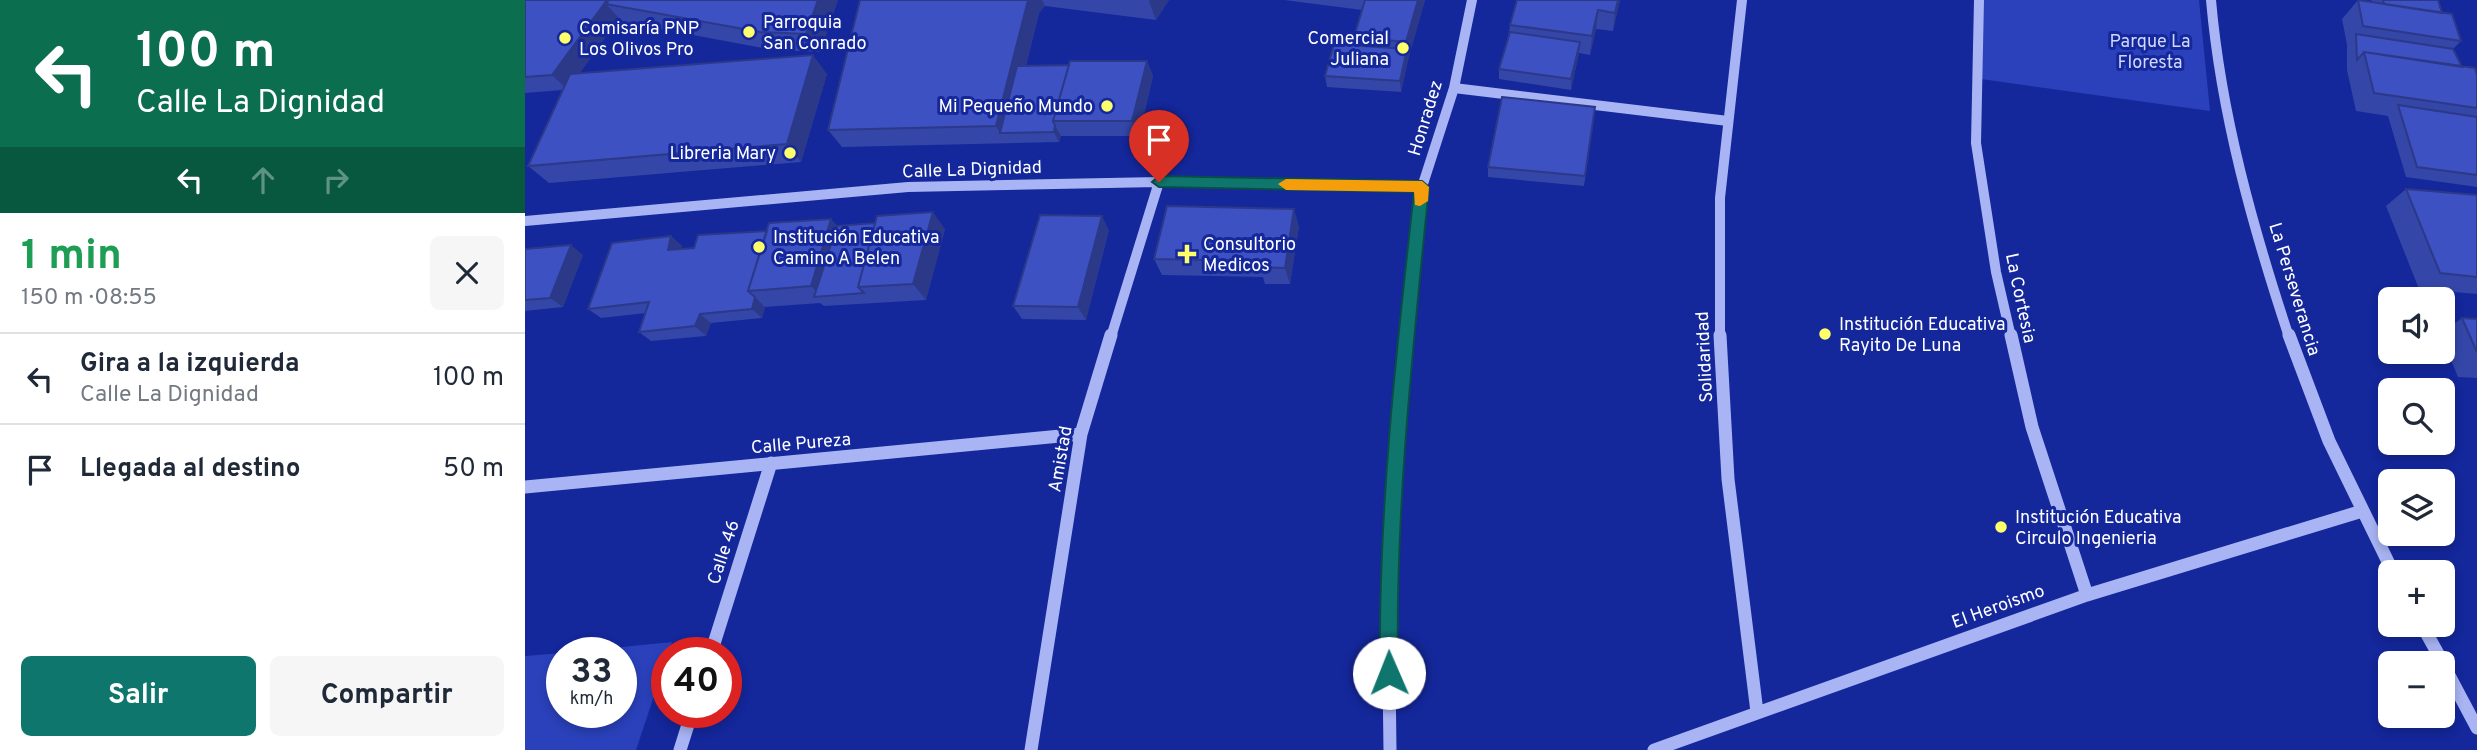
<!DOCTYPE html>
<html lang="es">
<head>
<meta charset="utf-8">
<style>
	:root { --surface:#fff; --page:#f6f6f7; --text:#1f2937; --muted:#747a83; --line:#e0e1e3; --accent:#0f766e }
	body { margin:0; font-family:Overpass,sans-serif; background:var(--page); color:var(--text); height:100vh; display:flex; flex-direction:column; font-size:26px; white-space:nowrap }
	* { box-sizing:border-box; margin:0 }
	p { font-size:23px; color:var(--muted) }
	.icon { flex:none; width:38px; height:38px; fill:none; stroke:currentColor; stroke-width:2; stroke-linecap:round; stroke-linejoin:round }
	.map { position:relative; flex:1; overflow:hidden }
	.side { display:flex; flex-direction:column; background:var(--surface); width:525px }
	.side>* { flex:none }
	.banner { background:#0b6e4f; color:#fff; overflow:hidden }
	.fabs { position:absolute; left:1853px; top:287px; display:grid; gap:14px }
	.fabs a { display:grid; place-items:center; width:77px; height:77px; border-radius:10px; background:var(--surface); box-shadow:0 4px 10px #0003; font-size:35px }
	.speed { position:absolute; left:21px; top:637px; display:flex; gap:14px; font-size:35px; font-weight:700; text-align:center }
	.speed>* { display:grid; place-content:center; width:91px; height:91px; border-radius:50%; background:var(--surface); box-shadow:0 4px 10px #0003; line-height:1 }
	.speed small { font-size:18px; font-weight:400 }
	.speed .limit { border:10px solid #d22; background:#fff; color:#111 }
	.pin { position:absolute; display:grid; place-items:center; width:60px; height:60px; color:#fff; margin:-72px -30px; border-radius:50% 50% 50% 0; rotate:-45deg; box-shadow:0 0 7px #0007 }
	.pin .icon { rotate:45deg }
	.me { position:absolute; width:77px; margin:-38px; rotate:359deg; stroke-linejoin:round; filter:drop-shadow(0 0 5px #0008) }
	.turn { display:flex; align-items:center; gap:24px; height:147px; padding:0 21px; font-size:32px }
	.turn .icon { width:91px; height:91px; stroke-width:2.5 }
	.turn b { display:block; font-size:49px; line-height:60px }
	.lanes { display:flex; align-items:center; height:66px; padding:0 21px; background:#0003; justify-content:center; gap:35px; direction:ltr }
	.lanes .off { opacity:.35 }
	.round { display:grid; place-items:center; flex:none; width:74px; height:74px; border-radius:10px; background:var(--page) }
	.head { display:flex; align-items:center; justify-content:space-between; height:119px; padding:0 21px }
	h1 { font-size:42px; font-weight:700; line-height:52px; color:#1e9e55 }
	.button { display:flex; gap:14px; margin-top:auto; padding:14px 21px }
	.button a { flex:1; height:80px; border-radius:10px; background:var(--accent); color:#fff; font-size:28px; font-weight:700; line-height:80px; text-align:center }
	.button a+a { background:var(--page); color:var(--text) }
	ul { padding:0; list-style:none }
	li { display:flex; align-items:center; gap:21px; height:91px; padding:0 21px; border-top:2px solid var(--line) }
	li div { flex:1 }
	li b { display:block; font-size:26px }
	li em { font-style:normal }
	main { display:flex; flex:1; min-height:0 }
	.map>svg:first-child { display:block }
</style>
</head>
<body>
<main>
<section class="side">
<div class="banner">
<div class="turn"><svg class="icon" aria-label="left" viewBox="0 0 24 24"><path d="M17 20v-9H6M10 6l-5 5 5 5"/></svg><div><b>100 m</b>Calle La Dignidad</div></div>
<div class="lanes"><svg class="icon" aria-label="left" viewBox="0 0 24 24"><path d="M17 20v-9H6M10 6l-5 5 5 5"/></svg><svg class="icon off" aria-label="ahead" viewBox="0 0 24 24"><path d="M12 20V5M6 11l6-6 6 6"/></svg><svg class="icon off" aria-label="right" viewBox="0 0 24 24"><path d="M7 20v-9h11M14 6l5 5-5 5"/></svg></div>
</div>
<div class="head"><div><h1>1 min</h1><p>150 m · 08:55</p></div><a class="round"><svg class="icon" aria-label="close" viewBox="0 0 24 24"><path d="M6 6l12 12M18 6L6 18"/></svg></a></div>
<ul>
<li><svg class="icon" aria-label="left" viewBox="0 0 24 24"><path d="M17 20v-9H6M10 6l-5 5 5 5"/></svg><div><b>Gira a la izquierda</b><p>Calle La Dignidad</p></div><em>100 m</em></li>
<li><svg class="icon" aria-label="arrive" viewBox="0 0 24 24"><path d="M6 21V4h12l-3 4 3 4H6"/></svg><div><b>Llegada al destino</b></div><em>50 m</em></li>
</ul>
<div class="button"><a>Salir</a><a>Compartir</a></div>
</section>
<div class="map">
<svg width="1952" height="750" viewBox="0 0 1952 750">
	<rect width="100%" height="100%" fill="#14279b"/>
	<path fill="#2a41bb" d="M1456 0H1674L1685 111 1456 79Z
		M147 642 111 750H0V656L37 653V712H96V653H38Z"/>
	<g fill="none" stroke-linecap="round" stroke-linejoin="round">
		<path stroke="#a8b4f3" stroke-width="10" d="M1454 0 1451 143 1471 272 1486 337
			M1686 0C1696 115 1728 228 1764 337
			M929 88 1203 121
			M0 221 383 187 634 182 897 187
			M586 337 634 182
			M881 337 897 187 929 88 947 0
			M1195 337V198L1217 0"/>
		<path stroke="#a8b4f3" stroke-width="13" d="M1195 335 1203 479 1232 712
			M1486 335 1507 427 1562 595
			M1764 335 1804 441 1868 572
			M0 487 556 434
			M1897 625 1918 663
			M186 653 246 463
			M1918 664 1952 728
			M155 750 167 712
			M506 750 556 434 586 335
			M865 750 863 597 873 417 882 335
			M1129 750 1562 595 1834 512"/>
	</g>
	<path fill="#3446a7" d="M0 0H313L295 52 249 50 98 22 94 18 54 74H302L276 162 24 183 3 166 38 90 0 93Z
		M335 0H644L631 20 520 6 514 13 501 66 544 65 622 61 628 76 614 136H536L534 142 317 147 303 130Z
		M759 0H900L883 60 876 92 802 87 800 76 830 45 829 37 837 10Z
		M1095 0 1088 31 1071 29 1065 55 1054 53 1046 90 974 79V69L984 32 985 25Z
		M1833 0 1847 2 1846 0H1913L1917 13 1936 41 1928 49 1937 67 1952 75V187L1881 177 1863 116 1831 111 1822 70V45L1817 19Z
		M1069 117 1059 186 963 177V167Z
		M1881 189 1952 195V294L1894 289 1861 206Z
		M312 226 420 229 401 300 299 306 295 303 240 307 237 318 186 323 181 336 126 341 114 332 121 313 76 318 63 309 146 236 157 246 156 249Z
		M774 226 765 284H740L738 277 637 275 629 259Z
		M584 230 561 320 497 319 488 306Z
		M0 249 58 255 38 307 0 311Z
		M1937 318 1952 319V378L1933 377 1918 341V332Z"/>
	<path fill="#2b3988" d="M82 0H104L81 4 94 18 43 90 27 75Z
		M293 0H313L295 52 281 34Z
		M503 0H517L520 6 514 13 484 133H475L471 126Z
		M625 0H644L631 20 624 1Z
		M893 0H900L883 60 876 92 875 81 882 49 881 42Z
		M1093 0H1095L1088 31 1090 13Z
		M1073 10 1071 29 1065 55 1067 36Z
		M1055 42 1054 53 1046 90V79Z
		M288 55 302 74 276 162 262 144Z
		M622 61 628 76 614 136 607 121Z
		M530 126 536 136 534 142 529 132Z
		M769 209 774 226 765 284 760 268Z
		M408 212 420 229 401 300 388 284Z
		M577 216 584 230 561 320 553 307Z
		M306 219 321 235 296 296 286 286Z
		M146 236 157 246 154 260 143 250Z
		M46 245 58 255 38 307 25 298Z
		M230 297 240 307 237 318 227 309Z
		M175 314 186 323 181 336 170 326Z"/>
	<path fill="#3d51c2" stroke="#2b3988" stroke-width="2" d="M0 0H82L27 75 0 77Z
		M84 0H293L281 34 235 32 81 4Z
		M335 0H503L471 126 303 130Z
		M840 0H893L881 42 829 37Z
		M992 0H1093L1090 13 1073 10 1067 36 985 25Z
		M1833 0 1927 14 1936 41 1838 26Z
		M1858 0H1913L1917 13 1859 4Z
		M985 32 1055 42 1046 79 974 69Z
		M1831 34 1928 49 1937 67 1839 52 1832 60Z
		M809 44 882 49 875 81 800 76Z
		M1839 52 1950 68 1952 75V108L1849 93Z
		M288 55 262 144 3 166 45 74Z
		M545 61H622L607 121H528Z
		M544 65 528 121 530 126 529 132 475 133 492 66Z
		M977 97 1070 107 1060 176 963 167Z
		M1873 105 1952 117V175L1892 167Z
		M1881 189 1952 195V277L1915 273Z
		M642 206 769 209 760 268 735 267 736 261 629 259Z
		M408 212 388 284 333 287 352 216Z
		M515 215 577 216 553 307 488 306Z
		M306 219 286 286 223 291 244 223Z
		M350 223 333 287 339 293 289 297 312 226Z
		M242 231 223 291 230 297 227 309 175 314 170 326 114 332 124 302 63 309 87 243 146 236 143 250 169 248 173 235Z
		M46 245 25 298 0 300V249Z
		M1937 318 1952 319V352Z"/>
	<path fill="#0f766e" stroke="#0a4d48" stroke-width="2" d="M634 176 897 181 904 187C888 349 870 510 873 673L870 680 864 682 857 680 855 673C853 512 871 352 889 192L634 187 627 182Z"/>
	<path fill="#f59e0b" d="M761 179 897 181 904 187 903 201 895 206 890 205 889 192 761 190 753 184Z"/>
	<g fill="#feff6b" stroke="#14279b" stroke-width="2.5">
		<circle cx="224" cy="32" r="7"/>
		<circle cx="40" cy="38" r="7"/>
		<circle cx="878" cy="48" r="7"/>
		<circle cx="582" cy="106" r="7"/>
		<circle cx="265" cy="153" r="7"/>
		<circle cx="234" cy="247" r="7"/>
		<path d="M658.5 243.5h7v7h7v7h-7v7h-7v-7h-7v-7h7z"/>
		<circle cx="1300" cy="334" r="7"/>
		<circle cx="1476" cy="527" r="7"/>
	</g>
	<g text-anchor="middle" stroke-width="6" stroke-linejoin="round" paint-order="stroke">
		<g font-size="18" fill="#fff" stroke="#14279b" text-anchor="start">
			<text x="238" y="28">Parroquia<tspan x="238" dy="21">San Conrado</tspan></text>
			<text x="54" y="34">Comisaría PNP<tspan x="54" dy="21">Los Olivos Pro</tspan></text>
			<text x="864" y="44" text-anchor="end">Comercial<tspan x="864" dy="21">Juliana</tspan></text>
			<text x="568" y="112" text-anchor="end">Mi Pequeño Mundo</text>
			<text x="251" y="159" text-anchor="end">Libreria Mary</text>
			<text x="248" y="243">Institución Educativa<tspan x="248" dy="21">Camino A Belen</tspan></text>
			<text x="678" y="250">Consultorio<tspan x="678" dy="21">Medicos</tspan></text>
			<text x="1314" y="330">Institución Educativa<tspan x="1314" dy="21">Rayito De Luna</tspan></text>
			<text x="1490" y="523">Institución Educativa<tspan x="1490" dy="21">Circulo Ingenieria</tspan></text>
		</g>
		<g font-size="18" fill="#d1d8fd" stroke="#14279b">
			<text x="1625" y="47">Parque La<tspan x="1625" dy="21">Floresta</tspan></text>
		</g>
		<g font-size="18" fill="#fff" stroke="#14279b">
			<text transform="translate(900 118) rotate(-73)" y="6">Honradez</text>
			<text transform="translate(447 169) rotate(-2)" y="6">Calle La Dignidad</text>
			<text transform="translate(1770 289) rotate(73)" y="6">La Perseverancia</text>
			<text transform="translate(1496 298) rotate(78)" y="6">La Cortesia</text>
			<text transform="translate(1179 357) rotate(-93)" y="6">Solidaridad</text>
			<text transform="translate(276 443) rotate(-5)" y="6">Calle Pureza</text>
			<text transform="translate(535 459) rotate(-80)" y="6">Amistad</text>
			<text transform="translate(198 552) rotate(-72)" y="6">Calle 46</text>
			<text transform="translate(1473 606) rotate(-20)" y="6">El Heroismo</text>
		</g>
	</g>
</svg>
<div class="fabs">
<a><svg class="icon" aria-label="sound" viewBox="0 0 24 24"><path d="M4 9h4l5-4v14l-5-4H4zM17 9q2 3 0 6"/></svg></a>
<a><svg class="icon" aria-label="search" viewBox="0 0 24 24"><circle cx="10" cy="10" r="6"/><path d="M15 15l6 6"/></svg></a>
<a><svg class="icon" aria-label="layers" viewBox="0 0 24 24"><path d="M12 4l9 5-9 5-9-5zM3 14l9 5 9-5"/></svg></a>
<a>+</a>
<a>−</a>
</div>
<div class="speed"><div>33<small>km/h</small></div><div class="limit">40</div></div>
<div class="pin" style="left:634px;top:182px;background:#d93025"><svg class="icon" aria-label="arrive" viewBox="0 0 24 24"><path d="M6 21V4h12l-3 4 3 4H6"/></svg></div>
<svg class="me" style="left:864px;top:673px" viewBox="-20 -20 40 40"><circle r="19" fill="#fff"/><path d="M0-13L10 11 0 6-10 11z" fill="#0f766e"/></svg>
</div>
</main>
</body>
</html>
